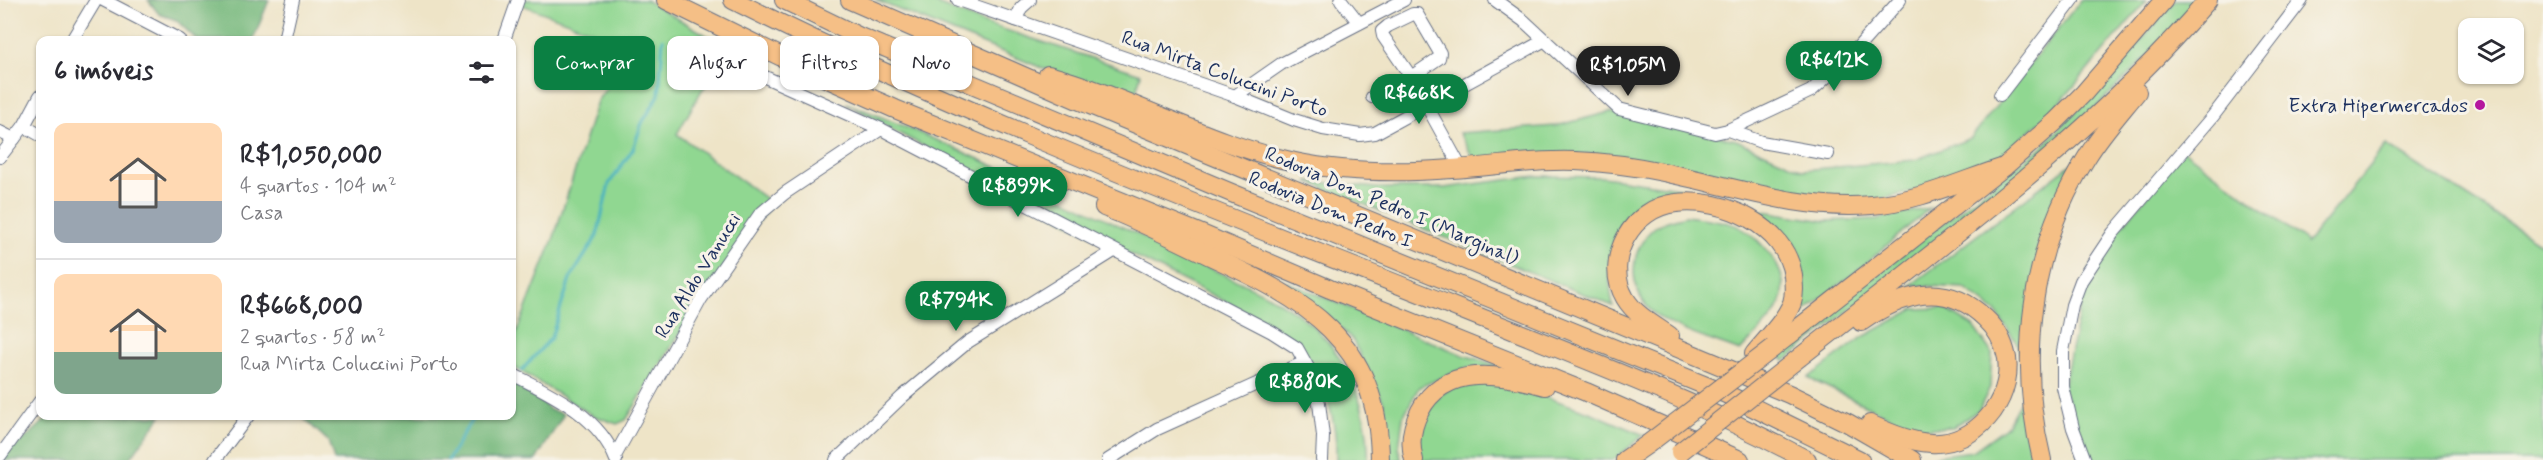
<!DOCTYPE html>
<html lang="pt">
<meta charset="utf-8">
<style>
body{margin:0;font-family:Mynerve,sans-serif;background:#f2f2f3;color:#2b2b33;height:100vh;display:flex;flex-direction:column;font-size:22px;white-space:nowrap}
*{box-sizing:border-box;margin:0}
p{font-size:20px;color:#7c7c81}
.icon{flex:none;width:33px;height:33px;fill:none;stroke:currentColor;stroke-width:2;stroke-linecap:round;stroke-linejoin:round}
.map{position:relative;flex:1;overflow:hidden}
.details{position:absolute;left:36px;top:36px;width:480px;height:384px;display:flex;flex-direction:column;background:#fff;border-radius:12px;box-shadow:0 2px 4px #0004}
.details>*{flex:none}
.hud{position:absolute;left:534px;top:36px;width:570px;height:54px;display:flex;gap:12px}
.buttons{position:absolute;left:2458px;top:18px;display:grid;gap:12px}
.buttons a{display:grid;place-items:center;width:66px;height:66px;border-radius:12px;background:#fff;box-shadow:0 2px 4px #0004;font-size:30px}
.price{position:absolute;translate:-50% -51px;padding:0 14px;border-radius:21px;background:#0b8043;color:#fff;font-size:20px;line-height:39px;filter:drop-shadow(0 2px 3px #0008)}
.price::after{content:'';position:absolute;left:50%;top:36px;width:18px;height:14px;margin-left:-9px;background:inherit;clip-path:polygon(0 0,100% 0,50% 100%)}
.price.on{background:#222;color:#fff}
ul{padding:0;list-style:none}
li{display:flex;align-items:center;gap:18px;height:150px;padding:0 18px}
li+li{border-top:2px solid #e1e1e2}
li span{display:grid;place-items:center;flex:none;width:168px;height:120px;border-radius:12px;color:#555}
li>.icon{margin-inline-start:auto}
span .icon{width:72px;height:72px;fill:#fffc;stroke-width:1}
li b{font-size:26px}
h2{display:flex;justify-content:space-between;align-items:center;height:72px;padding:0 18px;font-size:26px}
.chip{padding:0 21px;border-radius:12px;background:#fff;box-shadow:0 2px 4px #0004;font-size:21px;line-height:54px}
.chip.on{background:#0b8043;color:#fff}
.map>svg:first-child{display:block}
.green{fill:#90d791;stroke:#568378;stroke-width:1.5}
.forest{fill:#74b87b;stroke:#48746c;stroke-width:1.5}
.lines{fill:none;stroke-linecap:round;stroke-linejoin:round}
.stream{stroke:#43b0c0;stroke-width:3}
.minor-casing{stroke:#656e83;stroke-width:14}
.highway-casing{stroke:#656e83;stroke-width:20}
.minor{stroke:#fff;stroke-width:12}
.highway{stroke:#f5bf86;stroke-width:18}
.highway-bridge-casing{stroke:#656e83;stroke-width:20;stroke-linecap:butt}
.highway-bridge{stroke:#f5bf86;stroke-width:18}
.poi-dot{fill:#b5179e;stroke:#f7f3e8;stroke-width:2}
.labels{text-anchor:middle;stroke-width:6;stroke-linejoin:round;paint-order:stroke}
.street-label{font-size:20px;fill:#1b2f5e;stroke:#f7f3e8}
.poi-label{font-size:20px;fill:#1b2f5e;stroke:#f7f3e8;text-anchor:end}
</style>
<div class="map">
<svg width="2543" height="460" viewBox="0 0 2543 460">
<rect width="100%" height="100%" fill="#f7f3e8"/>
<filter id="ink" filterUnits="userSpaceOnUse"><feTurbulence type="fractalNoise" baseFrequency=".0167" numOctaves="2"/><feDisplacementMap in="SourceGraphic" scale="12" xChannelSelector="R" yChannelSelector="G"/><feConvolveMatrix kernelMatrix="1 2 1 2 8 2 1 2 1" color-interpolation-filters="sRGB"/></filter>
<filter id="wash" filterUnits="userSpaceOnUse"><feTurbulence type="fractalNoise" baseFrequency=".008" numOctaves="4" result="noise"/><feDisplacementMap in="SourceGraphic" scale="24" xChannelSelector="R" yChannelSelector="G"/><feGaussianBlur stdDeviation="1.35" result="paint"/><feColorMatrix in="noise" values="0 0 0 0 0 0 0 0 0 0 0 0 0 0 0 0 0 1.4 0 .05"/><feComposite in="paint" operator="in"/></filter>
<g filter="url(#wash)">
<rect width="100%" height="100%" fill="#eee4c7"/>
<g class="green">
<path d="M519,0H646L737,53L702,90L677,134L772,203L701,299L626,420L617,424L592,415L512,366V344L554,237L597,101L636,47L517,3Z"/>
<path d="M875,0H927L987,24L1141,74L1133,102L1032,64Z"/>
<path d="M2081,0H2147L2054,110L1992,164L1930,188L1858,204L1792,196L1664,163L1586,154L1475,161L1459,133L1556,126L1610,112L1736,140L1803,170L1915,160L1971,138Z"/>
<path d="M2176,0H2199L2177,27L2061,142L1785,361L1776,352L2043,146L2110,76Z"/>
<path d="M846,103C960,147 1071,202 1181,255C1226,277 1283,296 1319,332C1351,365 1370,414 1368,460H1336C1338,408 1316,355 1272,325L1086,232L893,130Z"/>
<path d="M2386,145L2543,245V460H2088L2063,387L2089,268L2183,150L2307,242L2306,244Z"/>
<path d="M2078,159L2021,358L2017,343L1996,312L1964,288L1911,285Z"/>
<path d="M1536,176L1603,177L1685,189C1672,195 1648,201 1638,209C1605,235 1606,268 1613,306L1307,181L1377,188H1444Z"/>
<path d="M1930,208L1856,272L1794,319L1803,276L1790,239L1757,210L1825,221L1877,219Z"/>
<path d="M1685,216C1699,218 1727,220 1739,227C1762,240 1792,273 1781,301C1773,321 1754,336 1740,351C1714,341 1683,333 1659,317C1627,296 1626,251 1655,227C1662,221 1676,219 1685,216Z"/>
<path d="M1280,279L1463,355L1501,366L1465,368L1419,387L1403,417L1399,447L1401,460H1386L1388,444L1384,403L1352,339L1312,302Z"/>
<path d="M1944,308L1973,326L1992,353L1990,387L1979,410L1953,427L1915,429L1808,378L1863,337L1914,309Z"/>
<path d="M1472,382L1520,388L1592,413L1644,435L1613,460H1420C1415,435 1425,403 1449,389C1456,386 1465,384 1472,382Z"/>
<path d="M2023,397L2038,460H1940L1935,456L1973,451L2006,427Z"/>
</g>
<g class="forest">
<path d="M148,0H269L253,40H197L176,20L159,14Z"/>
<path d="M512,381L527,388L550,410L564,414L536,460H334L328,441L301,416H512Z"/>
<path d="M50,416H161L129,460H0V456L28,436Z"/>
</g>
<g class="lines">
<g class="stream">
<path d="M521,371L551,338L570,279L597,236L609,184L633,149L642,123L659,95L663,39"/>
<path d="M448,460L474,416"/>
</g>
</g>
</g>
<g filter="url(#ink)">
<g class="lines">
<defs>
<g id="minor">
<path d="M103,0L180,40"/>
<path d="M958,0L1235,96L1294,120L1323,129L1360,135L1375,133L1545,40"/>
<path d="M1341,0L1359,23"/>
<path d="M1495,0L1524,21L1619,109L1715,133L1728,130L1811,91L1853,53L1900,0"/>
<path d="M1413,14H1417L1440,53L1439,58L1411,77L1383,36L1382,31L1388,26Z"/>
<path d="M1016,20L1021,8L1030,0"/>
<path d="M72,40L96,0"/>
<path d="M284,40L293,0"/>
<path d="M504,40L518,0"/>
<path d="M745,68L881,129L1272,332L1297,348L1311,373L1319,403L1323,436L1322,460"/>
<path d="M2000,95L2073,0"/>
<path d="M1235,96L1281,64L1404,0"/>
<path d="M1372,97L1411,77L1461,168"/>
<path d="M24,126L40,135"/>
<path d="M1728,130L1761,142L1828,154"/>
<path d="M0,132L14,139"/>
<path d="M0,157L24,126L40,96"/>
<path d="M512,374C551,394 599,415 616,460"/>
<path d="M0,456L40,401"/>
<path d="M615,456L701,299L760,214L785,193L881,129"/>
<path d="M215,460L248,416"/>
<path d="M836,460L902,397L968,342L1114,251"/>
<path d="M1108,460L1157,429L1303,363"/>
<path d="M2085,460L2073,428L2063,387V351L2072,305L2081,281L2113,233L2213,116L2302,0"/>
</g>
<g id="highway">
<path d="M666,0L810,71L895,109L1204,235L1330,289L1586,392L1740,460"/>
<path d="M733,0C965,117 1210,209 1452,306C1571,354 1693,399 1807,460"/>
<path d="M784,0L860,37L1234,194L1726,394L1860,460"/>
<path d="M850,0L1078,100L1789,394L1848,423L1912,460"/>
<path d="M1048,75C1132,98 1209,144 1295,162C1346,173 1399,173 1452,169C1493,167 1533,159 1575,161C1604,162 1634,166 1663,172C1732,186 1800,211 1871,205C1916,202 1961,181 2004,167"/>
<path d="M1104,207C1140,221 1174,239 1208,255C1306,300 1379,340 1380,460"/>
<path d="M1861,322C1902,294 1945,279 1985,318C1996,328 2004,343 2007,358C2013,401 1975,446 1931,443C1910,442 1889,433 1870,424"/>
<path d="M1670,336C1654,325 1635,315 1625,298C1602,259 1633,207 1676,203C1723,197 1786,226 1793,276C1794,285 1795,294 1792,303C1784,322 1767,338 1754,354"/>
<path d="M1773,348L2004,167L2055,122L2084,93L2164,0"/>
<path d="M1800,357C1942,245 2090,139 2208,0"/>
<path d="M1414,460C1409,443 1412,426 1420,411C1444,363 1502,374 1545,386"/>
<path d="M1625,460L1648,444"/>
<path d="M2042,460C2017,358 2030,247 2087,157C2101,134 2120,113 2137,92"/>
</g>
</defs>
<use href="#minor" class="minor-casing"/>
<use href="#highway" class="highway-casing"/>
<use href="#minor" class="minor"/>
<use href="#highway" class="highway"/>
<defs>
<g id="highway-bridge">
<path d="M1648,444L1773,348"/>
<path d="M1680,452L1800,357"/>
</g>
</defs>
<use href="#highway-bridge" class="highway-bridge-casing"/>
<use href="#highway-bridge" class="highway-bridge"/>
</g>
</g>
<circle class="poi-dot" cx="2480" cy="105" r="6"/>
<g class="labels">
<g class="street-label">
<text transform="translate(1225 73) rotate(20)" y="7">Rua Mirta Coluccini Porto</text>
<text transform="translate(1392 205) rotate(23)" y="7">Rodovia Dom Pedro I (Marginal)</text>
<text transform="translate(1331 209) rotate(22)" y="7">Rodovia Dom Pedro I</text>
<text transform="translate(697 275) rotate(-58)" y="7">Rua Aldo Vanucci</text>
</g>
<g class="poi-label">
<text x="2468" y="112">Extra Hipermercados</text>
</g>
</g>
</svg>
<div class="buttons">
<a><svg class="icon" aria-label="layers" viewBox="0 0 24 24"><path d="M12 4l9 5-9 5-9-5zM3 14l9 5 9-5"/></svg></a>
</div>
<b class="price" style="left:1834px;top:92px">R$612K</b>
<b class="price on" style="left:1628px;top:97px">R$1.05M</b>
<b class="price" style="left:1419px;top:125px">R$668K</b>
<b class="price" style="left:1018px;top:218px">R$899K</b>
<b class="price" style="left:956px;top:332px">R$794K</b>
<b class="price" style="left:1305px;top:414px">R$880K</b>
<div class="hud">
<a class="chip on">Comprar</a>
<a class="chip">Alugar</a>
<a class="chip">Filtros</a>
<a class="chip">Novo</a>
</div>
<section class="details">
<h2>6 imóveis<svg class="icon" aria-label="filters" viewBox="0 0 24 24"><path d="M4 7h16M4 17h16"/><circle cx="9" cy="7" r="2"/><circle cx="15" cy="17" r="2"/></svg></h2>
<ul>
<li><span style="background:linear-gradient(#ffd9b3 65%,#9aa5b1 0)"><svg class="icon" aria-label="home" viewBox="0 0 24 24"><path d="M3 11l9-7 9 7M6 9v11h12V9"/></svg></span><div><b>R$1,050,000</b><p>4 quartos · 104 m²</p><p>Casa</p></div></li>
<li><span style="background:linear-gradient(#ffd9b3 65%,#7fa58c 0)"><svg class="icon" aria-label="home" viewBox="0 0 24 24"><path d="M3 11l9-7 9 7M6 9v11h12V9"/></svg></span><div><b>R$668,000</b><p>2 quartos · 58 m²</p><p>Rua Mirta Coluccini Porto</p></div></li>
</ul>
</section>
</div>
